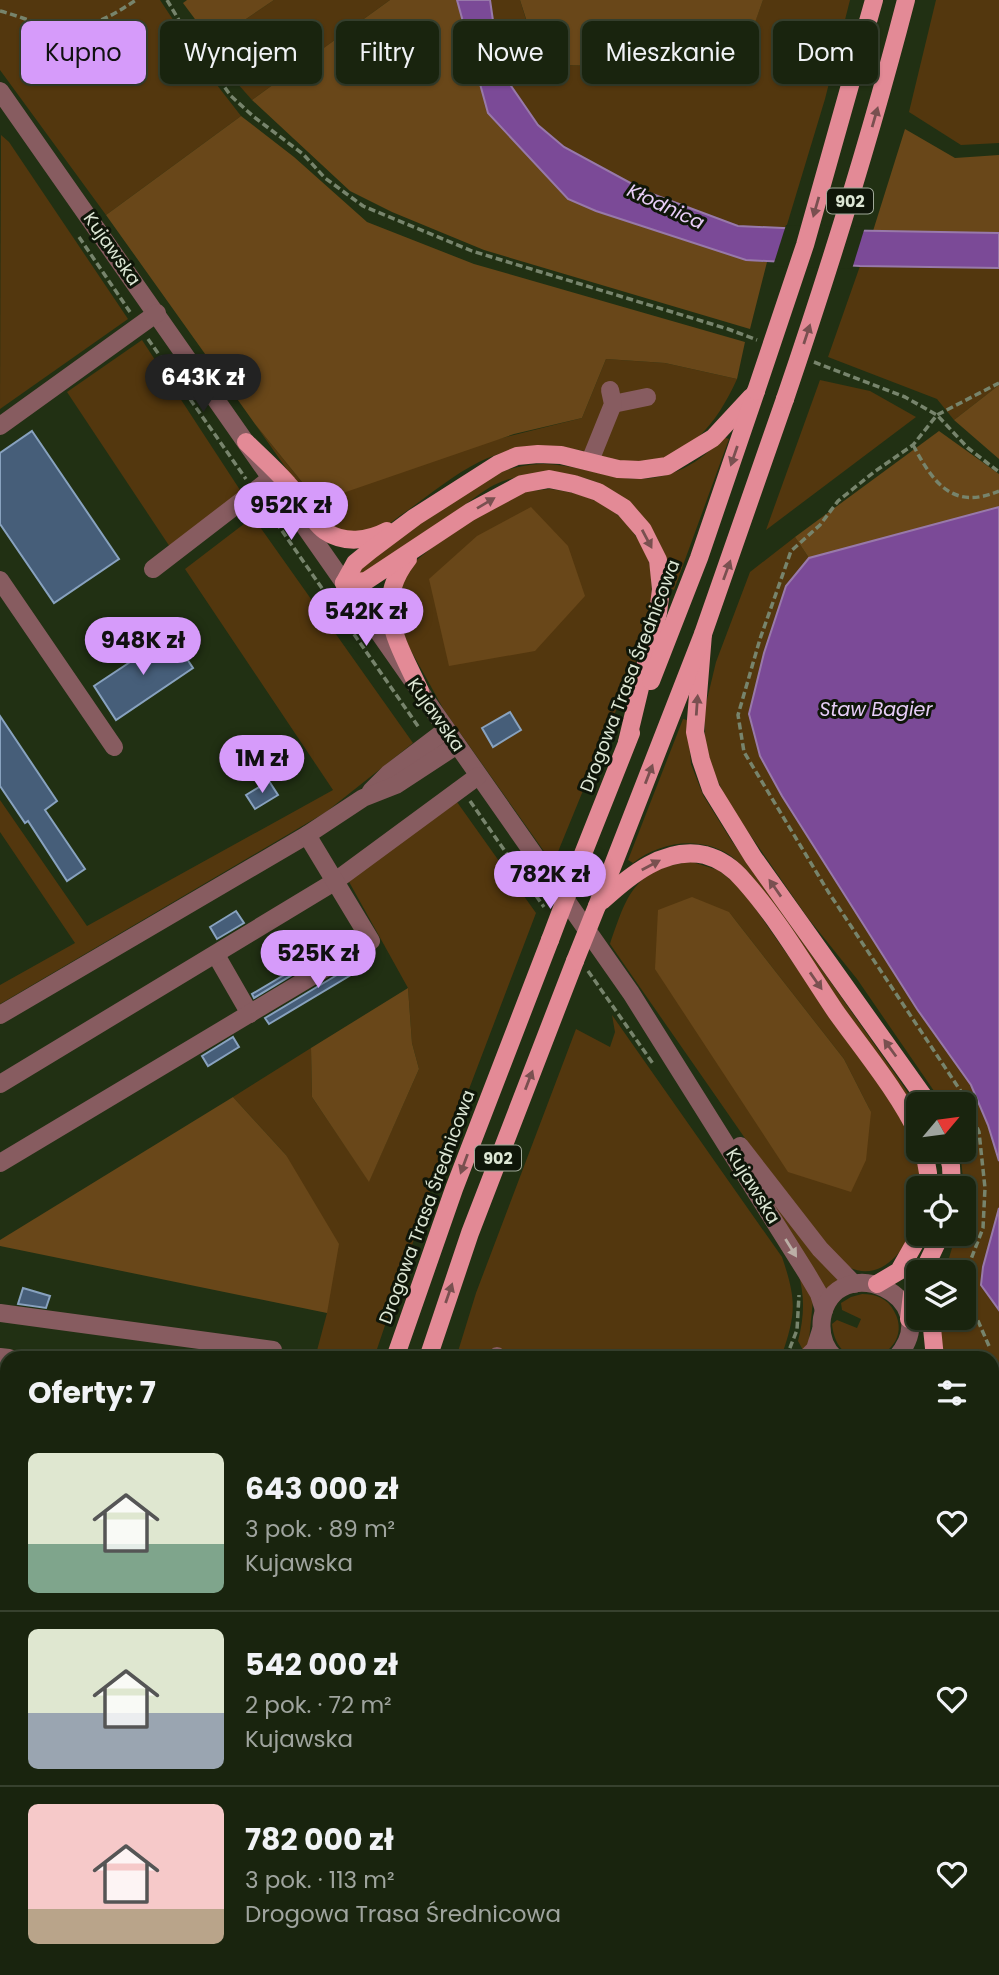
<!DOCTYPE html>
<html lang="pl">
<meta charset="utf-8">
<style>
body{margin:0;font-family:Poppins,sans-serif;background:#222c17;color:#f1f3f6;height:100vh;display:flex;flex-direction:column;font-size:26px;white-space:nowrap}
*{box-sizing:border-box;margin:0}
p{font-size:23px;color:#9fa49e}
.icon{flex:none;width:38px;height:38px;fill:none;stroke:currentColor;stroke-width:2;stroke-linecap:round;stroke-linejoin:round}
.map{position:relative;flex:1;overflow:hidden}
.panel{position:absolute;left:0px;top:1351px;width:999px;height:625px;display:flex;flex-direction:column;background:#19240e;border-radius:21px 21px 0 0;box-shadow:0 2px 5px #0004,0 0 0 2px #37412e}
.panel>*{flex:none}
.banner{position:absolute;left:21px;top:21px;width:957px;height:63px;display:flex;gap:14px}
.needle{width:46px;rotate:61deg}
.controls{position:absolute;left:906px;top:1092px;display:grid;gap:14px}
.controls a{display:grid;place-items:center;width:70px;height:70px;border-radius:10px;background:#19240e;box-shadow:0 2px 5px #0004,0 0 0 2px #37412e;font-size:35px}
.price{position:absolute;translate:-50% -60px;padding:0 16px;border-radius:24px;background:#d69bfa;color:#111;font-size:23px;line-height:46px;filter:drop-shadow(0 2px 4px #0008)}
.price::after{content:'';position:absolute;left:50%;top:42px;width:21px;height:16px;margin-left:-10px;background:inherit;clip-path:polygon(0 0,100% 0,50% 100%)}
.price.active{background:#222;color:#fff}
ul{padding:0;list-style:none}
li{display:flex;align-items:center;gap:21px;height:175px;padding:0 28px}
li+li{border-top:2px solid #37412e}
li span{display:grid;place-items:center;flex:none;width:196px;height:140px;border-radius:10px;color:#555}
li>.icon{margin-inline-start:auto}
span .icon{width:84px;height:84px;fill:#fffc;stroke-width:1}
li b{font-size:30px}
h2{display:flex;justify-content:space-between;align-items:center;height:84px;padding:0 28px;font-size:30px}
.pill{padding:0 24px;border-radius:10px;background:#19240e;box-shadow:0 2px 5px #0004,0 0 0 2px #37412e;font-size:24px;line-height:63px}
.pill.active{background:#d69bfa;color:#111}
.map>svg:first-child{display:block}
.green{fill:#53370e;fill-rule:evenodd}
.forest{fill:#694719}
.water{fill:#7b4a97;stroke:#9879aa;stroke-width:2}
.pier{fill:#213013}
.building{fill:#465e79;stroke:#88a2bf;stroke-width:2}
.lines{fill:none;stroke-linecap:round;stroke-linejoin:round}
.path{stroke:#77846c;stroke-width:3.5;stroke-dasharray:7 3.5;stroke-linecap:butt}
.minor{stroke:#875c60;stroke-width:18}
.major{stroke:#e38a96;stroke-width:18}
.major-bridge{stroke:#e38a96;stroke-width:18}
.oneway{fill:#795050}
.oneway2{fill:#bbafa6}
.labels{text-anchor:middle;stroke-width:6;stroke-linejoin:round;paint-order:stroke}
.shield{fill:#0f1609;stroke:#9fa898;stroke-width:2}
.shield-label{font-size:16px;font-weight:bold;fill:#dde7d5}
.street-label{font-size:18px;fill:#dde7d5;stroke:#0f1609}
.water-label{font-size:19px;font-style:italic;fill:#e8cef8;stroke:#0f1609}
</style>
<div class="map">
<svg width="999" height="1975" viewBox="0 0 999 1975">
<rect width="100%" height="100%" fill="#213013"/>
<g class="green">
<path d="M0,0H160L210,76L241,116L106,215L0,70Z"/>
<path d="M274,0H390L252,100L207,49L212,42Z"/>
<path d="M490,0H520L528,26L561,65L641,67L735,76L763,0H850L825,99L786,228L738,226L647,192L564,147L538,124L507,80L497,48Z"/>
<path d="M936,0H999V143L961,145L909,112Z"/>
<path d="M1,135L9,142L128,319L0,409Z"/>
<path d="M860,266L999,268V385L954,420L937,399L828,357Z"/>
<path d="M142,340L242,493L170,547L67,392Z"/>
<path d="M606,359L665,363L737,379C715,428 680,471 620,461C606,458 593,452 579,450C545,444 510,446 479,462C453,475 428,496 404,513C396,518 386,528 377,530C359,535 342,533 326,525L255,424L306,487L582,418Z"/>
<path d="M820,380L870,391L916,417L766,530Z"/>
<path d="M723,437L729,439L674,590L670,588C667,549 653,521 622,497C587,469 534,466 494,485C479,493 464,506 450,516C423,534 397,552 370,571L351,577L359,566C385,548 412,529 438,511C463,494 488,473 518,467C555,458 582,471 618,477C660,485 696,468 723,437Z"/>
<path d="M550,489C583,493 612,503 632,531C636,537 641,543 644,549C669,599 627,684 607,732C589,776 571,820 553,864L444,710L409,647L397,615L401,580L413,563L439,542L500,501L523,492Z"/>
<path d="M253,517L413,743L326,812L0,1004V985L75,943L0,832V800L87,926L333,790L185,569Z"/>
<path d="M795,537L809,558L786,586L764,653L749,714L760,756L782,796L917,1009L971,1085L988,1125L999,1161V1209L983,1267L981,1285L999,1310V1457L992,1448V1358H942L938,1318H964V1272H945L956,1234H964V1188L960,1150H964V1104H943L857,979L808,918L728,803L712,768L705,739V708L716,662L750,572Z"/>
<path d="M683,719L687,720L691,764L703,795L731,840L900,1081L919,1110V1121L905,1097L749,873C742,867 736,859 728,854C698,836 660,842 633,863L628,860Z"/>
<path d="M457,802L536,913L431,1189L374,1358H315L327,1313L286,1155L233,1097L311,1048L312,1097L369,1181L419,1069L412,1043L408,988L348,880Z"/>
<path d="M692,862L718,870L741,888C777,940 813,992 850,1044C871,1074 896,1105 911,1137C927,1173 924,1227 896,1256C883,1270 866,1276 849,1267C822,1253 777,1184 758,1157C709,1086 659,1015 610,944C627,895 634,868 692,862ZM729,912L844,1059L871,1112Z"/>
<path d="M612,1015L782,1257C797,1301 796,1314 781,1358H456L476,1293L576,1029L610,1047L615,1032Z"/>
<path d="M771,1199L838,1280L824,1292L770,1200Z"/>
<path d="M796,1266L813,1300L809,1340L804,1352L798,1341C805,1314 805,1292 796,1266Z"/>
<path d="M862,1294C876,1294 887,1298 894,1311C919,1355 838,1386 832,1324L837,1320L857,1328L861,1319L842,1310L841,1303L851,1297Z"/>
<path d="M999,1764V1975H876L874,1969H992V1767Z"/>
<path d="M367,1969H630L632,1975H367Z"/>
</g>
<g class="forest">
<path d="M187,0H274L212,42L183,3Z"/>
<path d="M390,0H457L488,113L746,260L767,262L750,329L484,250L392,212L350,191L252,100Z"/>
<path d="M520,0H763L736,76L641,67L561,65L528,25Z"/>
<path d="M241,116L294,157L367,222L474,264L745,342L737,379L665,363L606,359L582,418L514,434L340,494L306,487L255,424L106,215Z"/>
<path d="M905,129L955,158L999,155V233L873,231Z"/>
<path d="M999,385V459L954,420Z"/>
<path d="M939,431L999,474V507L809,558L795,537Z"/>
<path d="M531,507L568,546L585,596L535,651L449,666L429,579L477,536Z"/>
<path d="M692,897L729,912L844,1059L871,1112L866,1160L851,1192L788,1172L655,969L658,910Z"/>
<path d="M408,988L412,1043L419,1069L369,1182L312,1097L311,1048Z"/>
<path d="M233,1097L286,1155L339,1244L327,1313L0,1246V1240Z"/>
</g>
<g class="water">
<path d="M457,0H490L497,48L507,80L538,125L564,147L647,192L738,226L825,230L999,233V268L860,266L746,260L596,211L568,199L488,113Z"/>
<path d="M999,507V1161L988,1125L971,1085L917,1009L782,796L760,756L749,714L764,653L786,586L809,558Z"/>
<path d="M999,1208V1310L981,1285L983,1267Z"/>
</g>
<path class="pier" d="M786,225L865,227L852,269L773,266Z"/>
<g class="building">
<path d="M32,431L119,559L54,603L0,524V453Z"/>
<path d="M171,635L193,668L116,720L94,686Z"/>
<path d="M510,712L521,730L493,747L482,728Z"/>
<path d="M0,716L57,801L45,810L85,869L67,881L28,821L25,823L0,786Z"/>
<path d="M269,781L278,795L255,809L246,795Z"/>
<path d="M236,911L244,923L217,939L210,927Z"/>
<path d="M353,934L355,937L254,998L252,994Z"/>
<path d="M367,957L371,963L269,1024L265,1018Z"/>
<path d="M233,1037L239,1047L208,1066L202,1056Z"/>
<path d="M23,1288L50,1296L46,1308L18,1304Z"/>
</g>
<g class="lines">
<g class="path">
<path d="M167,0L192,42L231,96L254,117L303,154L325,178L363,206L472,251L728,329L757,340"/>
<path d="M0,11C16,15 32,22 48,26C81,34 109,18 136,0"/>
<path d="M79,237L130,312"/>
<path d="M148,339L246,479"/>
<path d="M814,362L905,397L937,415L968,448L999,472"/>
<path d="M913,445C933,482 952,511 999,491"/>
<path d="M264,505L420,729"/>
<path d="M470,801L544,907"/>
<path d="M588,971L654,1065"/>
<path d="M989,1346L965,1291V1275L983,1228L985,1188L979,1132L964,1096L829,893L744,752L738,715L760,639L791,551L820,525L838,501L874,472L913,445L937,415L999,383"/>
<path d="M786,1358L797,1330L799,1295"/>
<path d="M0,1396L7,1397"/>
<path d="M992,1501L999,1508"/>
</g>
<g class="minor">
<path d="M0,91L631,993L806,1272L819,1294L824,1310"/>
<path d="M613,404L647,397"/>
<path d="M0,426L157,313"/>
<path d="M590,461L613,404L610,390"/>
<path d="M153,569L270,479"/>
<path d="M0,580L114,747"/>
<path d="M371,791L388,774L446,730"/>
<path d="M216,955L250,1014"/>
<path d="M0,1015L307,835"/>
<path d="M0,1084L334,882L478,776"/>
<path d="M740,1146L820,1249L854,1284"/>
<path d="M0,1163L371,941L307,835L363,798L396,785L457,745"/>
<path d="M0,1313L273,1350L272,1358"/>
<path d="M497,1356L499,1358"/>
<path d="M0,1357L9,1358"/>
<path d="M806,1358L815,1349L821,1330"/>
<path d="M835,1358C824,1348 820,1333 822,1318C835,1247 950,1296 896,1358"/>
<path d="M0,1416L7,1417"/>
<path d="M992,1566L999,1572"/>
<path d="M992,1730L999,1732"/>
<path d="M992,1751L999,1748"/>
<path d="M0,1783L7,1794"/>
<path d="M125,1969L129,1975"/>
<path d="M514,1969L518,1975"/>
<path d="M581,1969L584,1975"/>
<path d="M753,1969L754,1975"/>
<path d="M808,1969L809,1975"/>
<path d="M858,1969L859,1975"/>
</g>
<g class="major">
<path d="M246,442C260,456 275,469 288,484C300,496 311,521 325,531C344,544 368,541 387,531"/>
<path d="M408,559C371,606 399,644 420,691"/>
<path d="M344,583L366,581L470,512L522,484L549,479L574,484L598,492L624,508L643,530L658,560L661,589L658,613L627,742"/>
<path d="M344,583L355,563L371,550L415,517L498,464L517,456L538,454L561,455L618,469L640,470L667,466L713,438L751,397"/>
<path d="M703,634L695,732L701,760L711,789L753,857L929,1104"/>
<path d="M651,681L699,558L756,391"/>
<path d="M575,874L631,733"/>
<path d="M602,901C629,876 665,846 705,855C720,859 734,869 744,881C778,919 807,969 836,1012C864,1051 899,1093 919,1136"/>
<path d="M597,906L703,634L785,399"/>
<path d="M924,1150L928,1173V1188"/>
<path d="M947,1150L951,1166L952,1188"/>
<path d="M923,1272L941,1234"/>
<path d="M877,1284L899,1271L920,1234"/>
<path d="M931,1318L935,1358"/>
<path d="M909,1319L912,1294L919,1279"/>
<path d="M395,1358L454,1189L550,940"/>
<path d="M428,1358L470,1233L575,961"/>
<path d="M992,1460L999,1471"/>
<path d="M351,1969V1975"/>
<path d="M297,1975V1969"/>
<path d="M328,1975V1969"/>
</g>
<g class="major-bridge">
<path d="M756,391L805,245L874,0"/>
<path d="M785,399C830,267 871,135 906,0"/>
<path d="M550,940L575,874"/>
<path d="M575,961L597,906"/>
</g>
</g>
<defs><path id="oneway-solid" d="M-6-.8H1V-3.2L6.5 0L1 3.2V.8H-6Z" transform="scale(1.75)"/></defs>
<g class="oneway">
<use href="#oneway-solid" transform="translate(875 117) rotate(-74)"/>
<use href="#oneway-solid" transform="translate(816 207) rotate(106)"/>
<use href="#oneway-solid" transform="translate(807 334) rotate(-72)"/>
<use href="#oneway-solid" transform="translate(734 456) rotate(109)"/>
<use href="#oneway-solid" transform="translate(486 503) rotate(-31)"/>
<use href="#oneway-solid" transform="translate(647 539) rotate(62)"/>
<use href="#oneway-solid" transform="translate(727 570) rotate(-70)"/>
<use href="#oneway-solid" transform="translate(697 705) rotate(-86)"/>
<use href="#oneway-solid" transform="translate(649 774) rotate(-69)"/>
<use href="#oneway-solid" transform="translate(651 865) rotate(-28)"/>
<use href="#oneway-solid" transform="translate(775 888) rotate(-125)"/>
<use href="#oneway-solid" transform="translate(816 981) rotate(55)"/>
<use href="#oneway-solid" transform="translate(890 1048) rotate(-126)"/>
<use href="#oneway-solid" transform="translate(529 1080) rotate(-69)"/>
<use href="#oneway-solid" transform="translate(464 1164) rotate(110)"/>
<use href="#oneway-solid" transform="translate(449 1293) rotate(-71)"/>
</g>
<use class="oneway2" href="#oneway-solid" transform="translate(791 1248) rotate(58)"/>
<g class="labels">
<g class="shield">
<rect x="827" y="188.5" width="46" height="25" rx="5"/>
<rect x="475" y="1145.5" width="46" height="25" rx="5"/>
</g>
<g class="shield-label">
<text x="850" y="207">902</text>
<text x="498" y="1164">902</text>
</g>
<g class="street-label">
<text transform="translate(112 249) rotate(55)" y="6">Kujawska</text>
<text transform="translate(630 676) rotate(-69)" y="6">Drogowa Trasa Średnicowa</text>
<text transform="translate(436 715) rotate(55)" y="6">Kujawska</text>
<text transform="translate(753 1186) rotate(58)" y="6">Kujawska</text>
<text transform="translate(427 1207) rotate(-70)" y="6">Drogowa Trasa Średnicowa</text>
</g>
<g class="water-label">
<text transform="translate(666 206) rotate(25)" y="7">Kłodnica</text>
<text x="876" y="716">Staw Bagier</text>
</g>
</g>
</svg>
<div class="controls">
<a><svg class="needle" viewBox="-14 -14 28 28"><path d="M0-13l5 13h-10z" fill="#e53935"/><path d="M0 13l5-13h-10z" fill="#9fa49e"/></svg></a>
<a><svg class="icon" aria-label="locate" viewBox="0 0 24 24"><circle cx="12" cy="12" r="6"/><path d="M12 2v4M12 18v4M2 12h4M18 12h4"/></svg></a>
<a><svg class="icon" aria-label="layers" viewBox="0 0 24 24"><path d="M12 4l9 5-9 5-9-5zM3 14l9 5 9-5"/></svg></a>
</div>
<b class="price active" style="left:203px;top:414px">643K zł</b>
<b class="price" style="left:291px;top:542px">952K zł</b>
<b class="price" style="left:366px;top:648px">542K zł</b>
<b class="price" style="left:143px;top:677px">948K zł</b>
<b class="price" style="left:262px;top:795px">1M zł</b>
<b class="price" style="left:550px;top:911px">782K zł</b>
<b class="price" style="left:318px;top:990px">525K zł</b>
<div class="banner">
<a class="pill active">Kupno</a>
<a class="pill">Wynajem</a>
<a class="pill">Filtry</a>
<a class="pill">Nowe</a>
<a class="pill">Mieszkanie</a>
<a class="pill">Dom</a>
</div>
<section class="panel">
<h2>Oferty: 7<svg class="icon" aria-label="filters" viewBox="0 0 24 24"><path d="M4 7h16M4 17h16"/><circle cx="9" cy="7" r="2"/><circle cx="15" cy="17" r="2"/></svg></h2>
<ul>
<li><span style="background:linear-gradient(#dfe7d0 65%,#7fa58c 0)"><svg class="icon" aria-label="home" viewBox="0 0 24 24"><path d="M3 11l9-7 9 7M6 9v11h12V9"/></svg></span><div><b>643 000 zł</b><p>3 pok. · 89 m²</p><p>Kujawska</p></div><svg class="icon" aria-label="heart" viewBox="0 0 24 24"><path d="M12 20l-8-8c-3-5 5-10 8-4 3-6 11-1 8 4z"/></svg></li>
<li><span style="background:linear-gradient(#dfe7d0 60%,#9aa5b1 0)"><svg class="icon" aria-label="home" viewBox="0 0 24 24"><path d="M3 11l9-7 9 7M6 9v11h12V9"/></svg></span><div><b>542 000 zł</b><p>2 pok. · 72 m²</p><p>Kujawska</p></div><svg class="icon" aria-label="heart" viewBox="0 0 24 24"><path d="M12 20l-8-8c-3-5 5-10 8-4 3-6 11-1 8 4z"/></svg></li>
<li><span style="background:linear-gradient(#f6c9c9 75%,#b9a48a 0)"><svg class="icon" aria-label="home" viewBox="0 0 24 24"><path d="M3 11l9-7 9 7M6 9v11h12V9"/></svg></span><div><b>782 000 zł</b><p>3 pok. · 113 m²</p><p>Drogowa Trasa Średnicowa</p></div><svg class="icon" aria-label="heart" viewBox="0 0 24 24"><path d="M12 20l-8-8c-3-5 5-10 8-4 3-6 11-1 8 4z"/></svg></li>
</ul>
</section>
</div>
